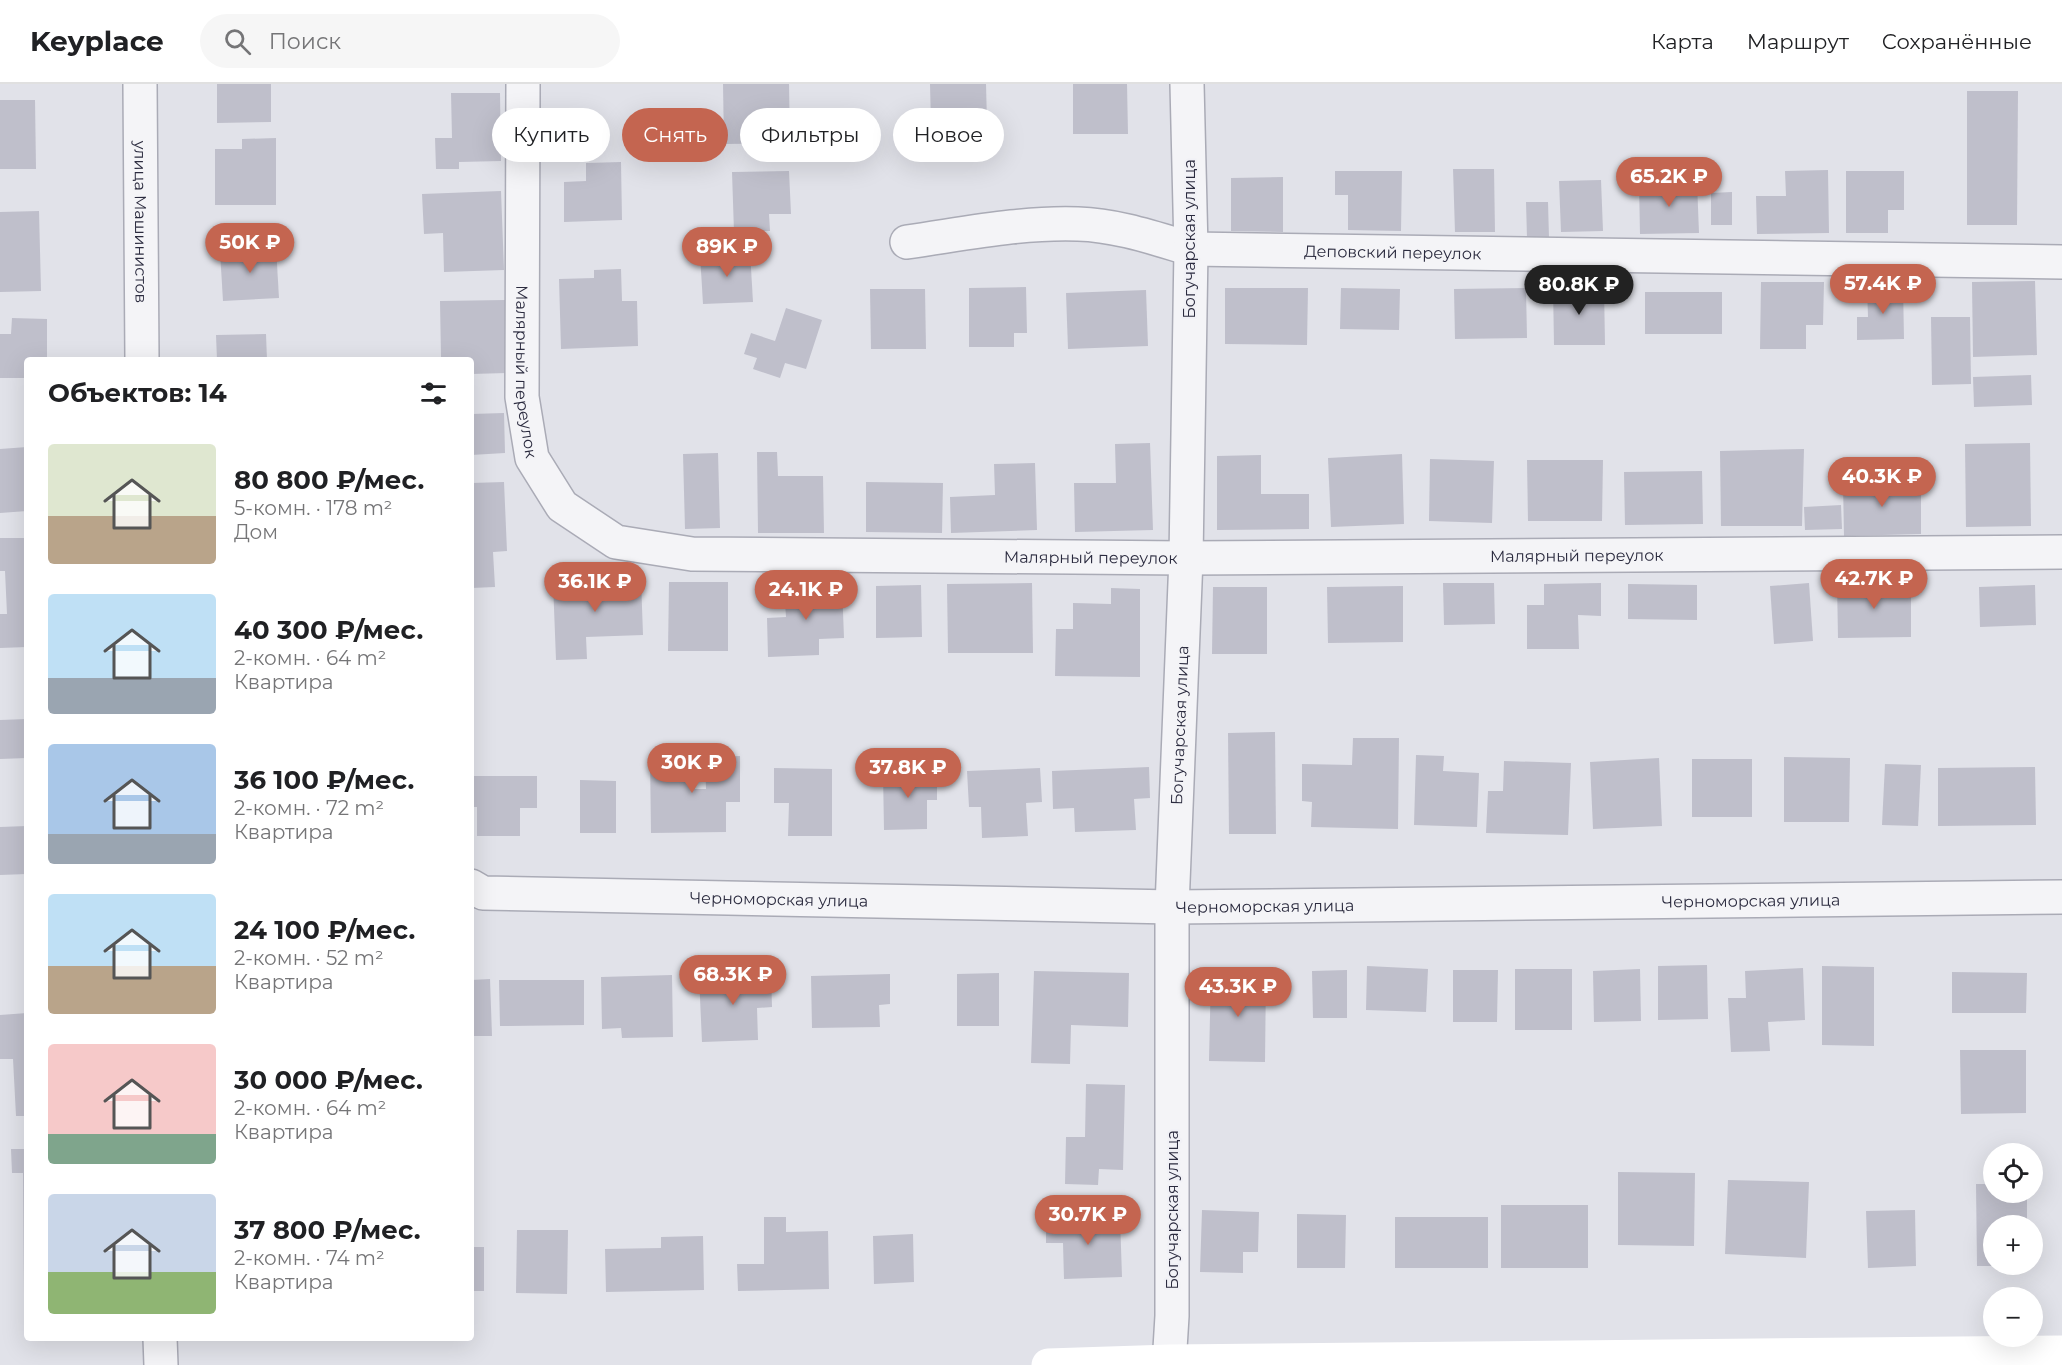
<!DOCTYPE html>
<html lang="ru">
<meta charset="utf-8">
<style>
body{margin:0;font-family:Montserrat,sans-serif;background:#f6f6f6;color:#202124;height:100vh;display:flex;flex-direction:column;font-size:22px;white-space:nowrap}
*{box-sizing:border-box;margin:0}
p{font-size:20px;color:#757577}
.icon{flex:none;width:33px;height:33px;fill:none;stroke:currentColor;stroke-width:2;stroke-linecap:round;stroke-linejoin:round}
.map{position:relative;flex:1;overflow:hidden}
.sheet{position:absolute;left:24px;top:273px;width:450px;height:984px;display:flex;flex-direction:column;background:#fff;border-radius:6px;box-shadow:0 6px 24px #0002}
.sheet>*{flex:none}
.banner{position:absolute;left:492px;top:24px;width:570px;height:54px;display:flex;gap:12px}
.buttons{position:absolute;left:1983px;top:1059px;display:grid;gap:12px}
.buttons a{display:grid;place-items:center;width:60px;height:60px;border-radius:50%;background:#fff;box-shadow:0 6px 24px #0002;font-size:30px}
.price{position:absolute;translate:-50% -51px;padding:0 14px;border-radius:21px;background:#c46550;color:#fff;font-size:20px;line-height:39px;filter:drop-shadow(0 2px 3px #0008)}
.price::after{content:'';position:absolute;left:50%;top:36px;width:18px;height:14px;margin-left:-9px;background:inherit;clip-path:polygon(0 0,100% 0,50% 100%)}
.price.current{background:#222;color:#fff}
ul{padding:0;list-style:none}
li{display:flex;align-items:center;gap:18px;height:150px;padding:0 24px}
li span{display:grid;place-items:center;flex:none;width:168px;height:120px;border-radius:6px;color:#555}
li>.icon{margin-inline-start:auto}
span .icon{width:72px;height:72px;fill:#fffc;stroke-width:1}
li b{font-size:26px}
h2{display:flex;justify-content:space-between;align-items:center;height:72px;padding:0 24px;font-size:26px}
.tag{padding:0 21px;border-radius:27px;background:#fff;box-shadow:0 6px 24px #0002;font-size:21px;line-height:54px}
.tag.current{background:#c46550;color:#fff}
header{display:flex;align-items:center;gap:36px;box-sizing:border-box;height:84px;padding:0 30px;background:#fff;border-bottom:2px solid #e0e0e0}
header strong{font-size:28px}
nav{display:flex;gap:33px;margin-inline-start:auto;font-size:21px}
.search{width:420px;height:54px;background:#f6f6f6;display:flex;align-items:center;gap:15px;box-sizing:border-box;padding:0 21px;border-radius:33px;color:#757577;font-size:22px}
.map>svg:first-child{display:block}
.building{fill:#bfbfcb}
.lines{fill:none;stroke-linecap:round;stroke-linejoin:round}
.street-casing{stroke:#aaabb6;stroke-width:36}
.street{stroke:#f4f4f7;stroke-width:33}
.secondary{stroke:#fff;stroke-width:33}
.labels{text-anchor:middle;stroke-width:4.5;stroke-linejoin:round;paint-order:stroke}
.street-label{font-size:16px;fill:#2b2b3f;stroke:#f1f1f6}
</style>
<header>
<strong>Keyplace</strong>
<div class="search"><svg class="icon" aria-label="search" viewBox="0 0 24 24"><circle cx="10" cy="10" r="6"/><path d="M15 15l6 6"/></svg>Поиск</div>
<nav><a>Карта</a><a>Маршрут</a><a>Сохранённые</a></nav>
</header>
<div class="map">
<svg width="2062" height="1281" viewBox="0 0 2062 1281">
<rect width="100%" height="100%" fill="#e1e2e9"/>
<g class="building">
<path d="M217,0H271V38L217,39Z"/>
<path d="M723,0H789L790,59L724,60Z"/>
<path d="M930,0H986L987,38L931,40Z"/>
<path d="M1073,0H1127L1128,50H1073Z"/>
<path d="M1967,7H2018L2017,141H1967Z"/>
<path d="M451,9H500L501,77L459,78V85H436L435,54H452Z"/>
<path d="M0,16H35L36,85H0Z"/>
<path d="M276,54V121H215V65H242V55Z"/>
<path d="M621,78L622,136L564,138V98L586,97V79Z"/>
<path d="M1453,85H1494L1495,148H1455Z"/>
<path d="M1828,86L1829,149L1757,150L1756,112H1786L1785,87Z"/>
<path d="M789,87L791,130H769L770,147L734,148L732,88Z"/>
<path d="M1335,87H1402L1401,147L1348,146V111H1335Z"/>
<path d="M1846,87H1904V126H1888V149H1846Z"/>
<path d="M1283,93V148L1231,147V94Z"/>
<path d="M1601,96L1603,147L1561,148L1559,97Z"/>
<path d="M1697,98L1699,149L1640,150L1639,100Z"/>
<path d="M501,107L504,186L444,188L443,149L424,150L422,110Z"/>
<path d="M1732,108V141H1711V109Z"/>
<path d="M1526,118H1548L1549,154H1527Z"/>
<path d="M39,127L41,207L0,208V128Z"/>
<path d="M276,163L279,214L223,217L220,167Z"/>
<path d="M750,167L753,218L703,220L700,170Z"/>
<path d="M621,185L622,217H637L638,262L561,265L559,195L594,194V186Z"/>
<path d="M2035,197L2037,271L1973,273L1972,198Z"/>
<path d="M1761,198H1824L1823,241H1806V265H1760Z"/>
<path d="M1604,202L1605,261H1554L1553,203Z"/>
<path d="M1867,202H1903L1904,255L1857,256V233H1868Z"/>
<path d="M1026,203L1027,249H1014V263H969V204Z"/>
<path d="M1225,204H1308L1307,261L1225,260Z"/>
<path d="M1341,204L1400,205L1399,246L1340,245Z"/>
<path d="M1526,204L1527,254L1455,255L1454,205Z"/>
<path d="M870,205H925L926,265H871Z"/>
<path d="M1146,206L1148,262L1068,265L1066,209Z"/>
<rect x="1645" y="208" width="77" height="42"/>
<path d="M505,216L507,289L471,290V276H459V273H441L440,217Z"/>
<path d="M786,224L822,236L806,285L785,279L780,294L753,285L757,274L744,270L751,249L775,257Z"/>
<path d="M1931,233H1970L1971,300L1932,301Z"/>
<path d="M12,234L47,235V276H27V294H0V250H11Z"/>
<path d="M266,250L267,276H217L216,251Z"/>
<path d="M2031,291L2032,321L1974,323L1973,293Z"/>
<path d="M504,329L505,369L471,371V330Z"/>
<path d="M1150,359L1153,446L1075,448L1074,399H1116L1115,360Z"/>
<path d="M2030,359L2031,442L1966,443L1965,360Z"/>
<path d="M27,363V427L0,429V365Z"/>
<path d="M1804,365L1802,442H1721L1720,367Z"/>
<path d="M757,368H777L778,392H823L824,449H758Z"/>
<path d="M718,369L720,444L685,445L683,370Z"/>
<path d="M1402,370L1404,440L1331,443L1328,374Z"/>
<path d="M1261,371V410H1309V445L1217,446V372Z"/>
<path d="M1430,375L1494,377L1492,439L1429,437Z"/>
<path d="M1527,376H1603L1602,437H1528Z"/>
<path d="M1035,379L1037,446L951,449L950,413L995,411L994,380Z"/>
<path d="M1702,387L1703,440L1625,441L1624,388Z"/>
<path d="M1921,397V450L1844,452L1843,399Z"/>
<path d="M504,398L507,467L493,468L495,503L471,504V399Z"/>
<path d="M866,398L943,399L942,449L866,448Z"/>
<path d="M1841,421L1842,445L1805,446L1804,423Z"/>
<path d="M0,454H27V563L0,564V530H7L5,487H0Z"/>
<path d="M641,495L643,551L586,553L587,575L556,576L553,498Z"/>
<path d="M669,498H728V567H668Z"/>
<path d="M1837,498H1911V553L1838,554Z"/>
<path d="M1032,499L1033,569H948L947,500Z"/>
<path d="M1443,499H1494L1495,540L1444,541Z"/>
<path d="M1601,499V532L1578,531L1579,565H1527V521H1544V500Z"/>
<path d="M1809,499L1813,557L1774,560L1770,502Z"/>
<path d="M1628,500L1697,501V536L1628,535Z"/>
<path d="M842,501L844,554L819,555V571L768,573L767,534L786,533L784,504Z"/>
<path d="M921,501L922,553L876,554V502Z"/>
<path d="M2035,501L2036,541L1980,543L1979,503Z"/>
<path d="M1403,502V558L1328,559L1327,503Z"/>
<path d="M1213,503H1267V570H1212Z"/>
<path d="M1111,504L1140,505V593L1055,592L1056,545H1073V519L1111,520Z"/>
<path d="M27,635V674L0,675V636Z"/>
<path d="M1275,648L1276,750H1229L1228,649Z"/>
<path d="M1353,654H1399L1398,745L1311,743L1312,718L1302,717V680L1352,681Z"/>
<path d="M1416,671L1444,672L1443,687L1479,689L1477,743L1414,741Z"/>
<path d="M650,672H695V705H706L705,673L740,672V718H726V748L651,749Z"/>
<path d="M1784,673L1850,674L1849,738H1784Z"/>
<path d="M1659,674L1662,742L1593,745L1590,678Z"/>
<rect x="1692" y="675" width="60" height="58"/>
<path d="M1504,677L1571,679L1568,751L1486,749L1488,707H1503Z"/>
<path d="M1885,680L1921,681L1918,742L1882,741Z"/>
<path d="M1149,683L1150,714L1134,715L1136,746L1075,748L1074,724L1053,725L1052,687Z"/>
<path d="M2035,683L2036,741L1938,742V684Z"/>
<path d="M774,684L832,685V752H788L789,719H774Z"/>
<path d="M1040,684L1042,718L1026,719L1028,752L982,754L981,723H969L967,687Z"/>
<path d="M937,688V716H927V745L884,746L883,689Z"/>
<path d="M471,692H537V724H520V752H477V723H471Z"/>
<path d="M580,696L616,697V749H580Z"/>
<path d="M27,742V790L0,791V743Z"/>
<path d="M1707,881L1708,935L1658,936V882Z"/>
<path d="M1367,882L1428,885L1426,928L1366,926Z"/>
<path d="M1822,882L1874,883V962L1822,961Z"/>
<path d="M1803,884L1805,936L1768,938L1770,967L1731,968L1728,914H1746L1745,887Z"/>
<rect x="1515" y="885" width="57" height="61"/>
<path d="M1640,885L1641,937L1594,938L1593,887Z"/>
<path d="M1347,886V934H1313L1312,887Z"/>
<path d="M1453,886H1498L1497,938H1453Z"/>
<path d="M1034,887L1129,889L1128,943L1071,941L1070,980L1031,979Z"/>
<path d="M1952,888L2027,889L2026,929H1952Z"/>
<path d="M771,889L772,923L757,924L758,956L702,958L699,892Z"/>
<path d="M999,889V942H957V890Z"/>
<path d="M1211,889L1266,890L1265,978L1209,977Z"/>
<path d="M890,890V920L879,921L880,943L812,944L811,892Z"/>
<path d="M672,891L673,953L622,954L621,944L602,945L601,893Z"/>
<path d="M490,895L492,952H471V896Z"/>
<path d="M499,896H584V941L500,942Z"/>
<path d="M27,929V1032H16L13,975H0V931Z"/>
<path d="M1960,966H2026V1029L1961,1030Z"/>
<path d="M1086,1000L1125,1001L1123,1086L1099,1085L1098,1101L1065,1100L1066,1053H1085Z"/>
<path d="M11,1065H27V1209H24L23,1089H12Z"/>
<path d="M1618,1088L1695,1089L1694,1162L1618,1161Z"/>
<path d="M1728,1096L1809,1098L1806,1174L1725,1170Z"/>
<path d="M1976,1100H1994V1108H2027V1142H1994V1182H1977Z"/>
<rect x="1501" y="1121" width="87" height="63"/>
<path d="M1202,1126L1259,1128L1258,1168H1243V1189L1200,1188Z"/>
<path d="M1915,1126L1916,1182L1868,1184L1866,1127Z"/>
<path d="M1297,1130L1346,1131L1345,1184H1297Z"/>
<path d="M764,1133H786V1148L828,1147L829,1205L738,1207L737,1180H764Z"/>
<path d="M1120,1133L1122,1193L1064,1195L1063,1159H1046V1135Z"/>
<rect x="1395" y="1133" width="93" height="51"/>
<path d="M517,1146H568L567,1210L516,1209Z"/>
<path d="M913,1150L914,1198L874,1200L873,1152Z"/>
<path d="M703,1152L704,1206L606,1208L605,1165L661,1164V1153Z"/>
<rect x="471" y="1163" width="13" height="44"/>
</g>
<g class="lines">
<defs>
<g id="street">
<path id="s1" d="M140,0L142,276"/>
<path id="s2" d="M523,0L522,313L532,374L562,422L616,458L692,470L1186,474L2062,468"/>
<path id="s3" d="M907,158C964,150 1021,138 1078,140C1116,141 1154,154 1191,165L2062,178"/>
<path id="s4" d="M471,802L483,809L1172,823L2062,813"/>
<path d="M160,1254L161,1281"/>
<path id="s5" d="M1169,1281L1172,1232V823L1186,474L1191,165L1187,0"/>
</g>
</defs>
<use href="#street" class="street-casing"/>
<use href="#street" class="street"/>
<path class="secondary" d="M1048,1281L1170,1277L2062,1268"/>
</g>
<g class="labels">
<g class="street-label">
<text dy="6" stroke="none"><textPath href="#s1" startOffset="138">улица Машинистов</textPath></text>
<text transform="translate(1189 155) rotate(-90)" y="6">Богучарская улица</text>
<text dy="6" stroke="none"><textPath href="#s3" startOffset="490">Деповский переулок</textPath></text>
<text dy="6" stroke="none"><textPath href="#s2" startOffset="288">Малярный переулок</textPath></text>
<text dy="6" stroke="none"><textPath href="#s2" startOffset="1458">Малярный переулок</textPath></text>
<text dy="6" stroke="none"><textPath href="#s2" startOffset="972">Малярный переулок</textPath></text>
<text dy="6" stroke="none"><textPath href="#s5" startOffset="640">Богучарская улица</textPath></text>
<text dy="6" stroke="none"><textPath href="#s4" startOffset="310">Черноморская улица</textPath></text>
<text dy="6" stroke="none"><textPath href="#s4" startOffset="1282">Черноморская улица</textPath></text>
<text dy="6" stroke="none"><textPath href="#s4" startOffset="796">Черноморская улица</textPath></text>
<text transform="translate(1172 1126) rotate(-90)" y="6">Богучарская улица</text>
</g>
</g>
</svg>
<div class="buttons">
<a><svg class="icon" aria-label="locate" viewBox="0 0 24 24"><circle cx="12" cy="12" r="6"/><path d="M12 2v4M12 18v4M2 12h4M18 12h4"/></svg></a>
<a>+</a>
<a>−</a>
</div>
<b class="price" style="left:1669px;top:124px">65.2K ₽</b>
<b class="price" style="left:250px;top:190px">50K ₽</b>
<b class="price" style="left:727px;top:194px">89K ₽</b>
<b class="price" style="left:1883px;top:231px">57.4K ₽</b>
<b class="price current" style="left:1579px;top:232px">80.8K ₽</b>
<b class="price" style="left:1882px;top:424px">40.3K ₽</b>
<b class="price" style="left:1874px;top:526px">42.7K ₽</b>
<b class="price" style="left:595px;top:529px">36.1K ₽</b>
<b class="price" style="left:806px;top:537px">24.1K ₽</b>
<b class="price" style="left:692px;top:710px">30K ₽</b>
<b class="price" style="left:908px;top:715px">37.8K ₽</b>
<b class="price" style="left:733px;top:922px">68.3K ₽</b>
<b class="price" style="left:1238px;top:934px">43.3K ₽</b>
<b class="price" style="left:1088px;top:1162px">30.7K ₽</b>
<div class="banner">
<a class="tag">Купить</a>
<a class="tag current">Снять</a>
<a class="tag">Фильтры</a>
<a class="tag">Новое</a>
</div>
<section class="sheet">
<h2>Объектов: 14<svg class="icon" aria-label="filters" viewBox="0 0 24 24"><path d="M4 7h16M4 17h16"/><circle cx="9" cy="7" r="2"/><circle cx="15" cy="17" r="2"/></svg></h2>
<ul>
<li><span style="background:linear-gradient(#dfe7d0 60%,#b9a48a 0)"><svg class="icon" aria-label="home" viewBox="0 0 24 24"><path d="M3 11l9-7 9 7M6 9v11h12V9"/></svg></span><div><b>80 800 ₽/мес.</b><p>5-комн. · 178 m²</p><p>Дом</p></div></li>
<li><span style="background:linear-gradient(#bfe0f5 70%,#9aa5b1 0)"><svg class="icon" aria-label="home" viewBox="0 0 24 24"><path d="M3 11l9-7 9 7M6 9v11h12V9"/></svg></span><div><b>40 300 ₽/мес.</b><p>2-комн. · 64 m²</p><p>Квартира</p></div></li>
<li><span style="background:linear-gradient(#a9c7e8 75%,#9aa5b1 0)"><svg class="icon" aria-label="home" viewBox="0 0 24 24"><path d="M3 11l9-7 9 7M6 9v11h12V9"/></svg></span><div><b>36 100 ₽/мес.</b><p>2-комн. · 72 m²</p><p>Квартира</p></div></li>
<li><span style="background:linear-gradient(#bfe0f5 60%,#b9a48a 0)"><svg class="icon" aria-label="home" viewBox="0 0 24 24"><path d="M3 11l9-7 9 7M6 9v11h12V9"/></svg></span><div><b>24 100 ₽/мес.</b><p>2-комн. · 52 m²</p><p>Квартира</p></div></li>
<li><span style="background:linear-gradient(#f6c9c9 75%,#7fa58c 0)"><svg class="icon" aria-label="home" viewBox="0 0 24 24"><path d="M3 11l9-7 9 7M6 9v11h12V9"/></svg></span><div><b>30 000 ₽/мес.</b><p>2-комн. · 64 m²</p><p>Квартира</p></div></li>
<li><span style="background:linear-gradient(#c9d6e8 65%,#8fb573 0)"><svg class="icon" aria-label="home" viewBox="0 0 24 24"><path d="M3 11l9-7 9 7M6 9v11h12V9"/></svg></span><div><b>37 800 ₽/мес.</b><p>2-комн. · 74 m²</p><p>Квартира</p></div></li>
</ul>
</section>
</div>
